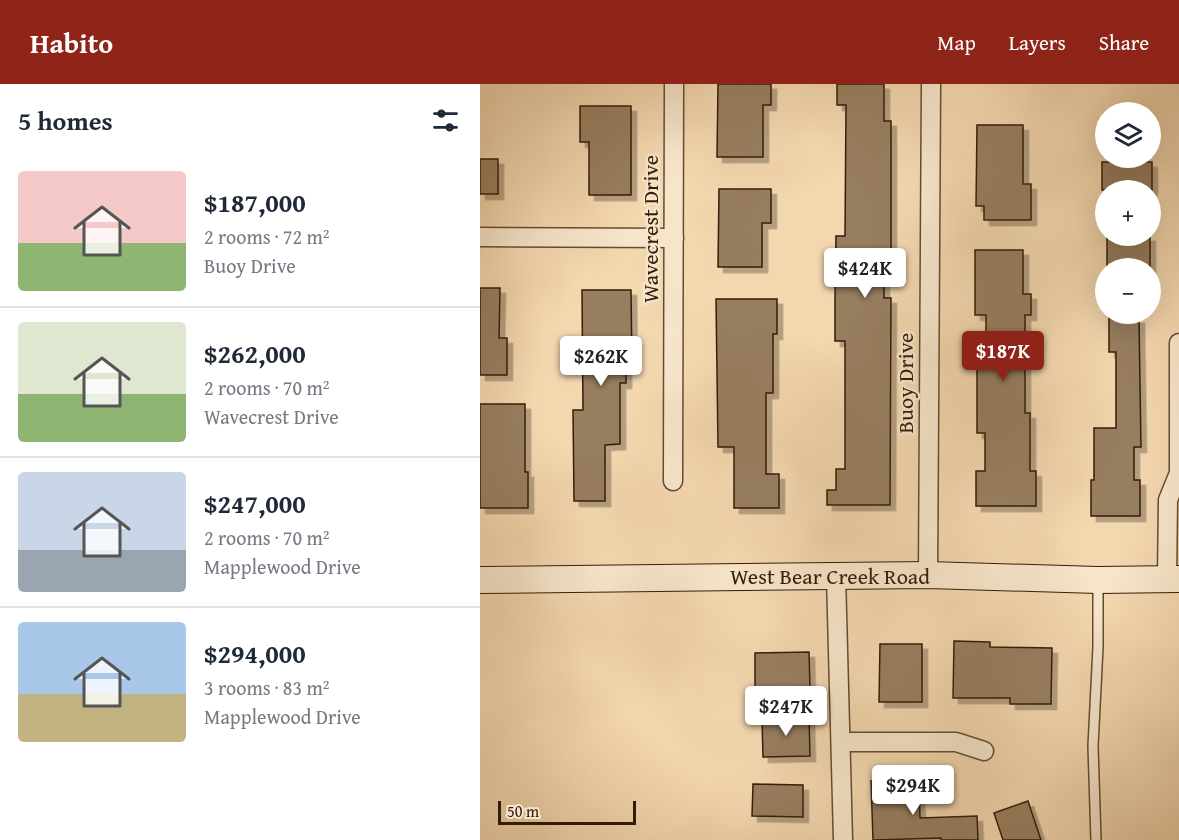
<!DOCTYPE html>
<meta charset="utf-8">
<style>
body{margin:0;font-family:"Gentium Book Plus",serif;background:#f6f6f7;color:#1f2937;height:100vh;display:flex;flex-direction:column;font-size:22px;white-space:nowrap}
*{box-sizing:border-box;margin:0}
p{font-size:20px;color:#747a83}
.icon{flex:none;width:33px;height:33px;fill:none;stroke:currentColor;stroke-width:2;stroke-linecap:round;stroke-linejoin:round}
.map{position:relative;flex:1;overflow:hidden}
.side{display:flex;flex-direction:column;background:#fff;width:480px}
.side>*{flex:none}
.controls{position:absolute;left:615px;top:18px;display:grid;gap:12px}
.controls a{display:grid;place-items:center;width:66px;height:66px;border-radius:50%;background:#fff;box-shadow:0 6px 24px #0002;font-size:30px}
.scale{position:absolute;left:18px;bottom:15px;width:138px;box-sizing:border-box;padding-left:6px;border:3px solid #341d08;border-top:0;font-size:16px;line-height:21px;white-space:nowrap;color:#341d08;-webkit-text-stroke:4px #f7e5cb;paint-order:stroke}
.price{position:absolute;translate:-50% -51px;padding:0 14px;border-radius:6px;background:#fff;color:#222;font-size:20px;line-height:39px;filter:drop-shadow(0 2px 3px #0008)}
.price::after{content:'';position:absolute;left:50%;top:36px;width:18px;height:14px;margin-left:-9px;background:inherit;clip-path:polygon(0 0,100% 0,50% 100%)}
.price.current{background:#8f2418;color:#fff}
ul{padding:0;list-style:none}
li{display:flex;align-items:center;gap:18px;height:150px;padding:0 18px}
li+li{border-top:2px solid #e0e1e3}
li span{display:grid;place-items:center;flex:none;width:168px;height:120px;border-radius:6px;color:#555}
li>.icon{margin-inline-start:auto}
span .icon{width:72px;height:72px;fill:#fffc;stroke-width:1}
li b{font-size:26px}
h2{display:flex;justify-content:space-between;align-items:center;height:72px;padding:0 18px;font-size:26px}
header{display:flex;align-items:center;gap:36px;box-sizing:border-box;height:84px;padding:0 30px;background:#8f2418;color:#fff}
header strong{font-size:28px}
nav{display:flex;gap:33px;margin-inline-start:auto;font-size:21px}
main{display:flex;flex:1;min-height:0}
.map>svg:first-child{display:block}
.building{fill:#977e5f;stroke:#341d08;stroke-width:1.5;filter:url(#shadow)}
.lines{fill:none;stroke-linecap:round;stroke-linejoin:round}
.lane-casing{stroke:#644c32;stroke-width:12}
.street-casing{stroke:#644c32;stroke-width:21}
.secondary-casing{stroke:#341d08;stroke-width:28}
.lane{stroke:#f7e5cb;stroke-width:9}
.street{stroke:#f7e5cb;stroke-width:18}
.secondary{stroke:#f7e5cb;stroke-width:26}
.labels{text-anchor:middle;stroke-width:5;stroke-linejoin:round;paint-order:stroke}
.street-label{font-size:22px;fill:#341d08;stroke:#f7e5cb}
</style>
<header>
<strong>Habito</strong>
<nav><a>Map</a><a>Layers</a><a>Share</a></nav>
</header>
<main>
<section class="side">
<h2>5 homes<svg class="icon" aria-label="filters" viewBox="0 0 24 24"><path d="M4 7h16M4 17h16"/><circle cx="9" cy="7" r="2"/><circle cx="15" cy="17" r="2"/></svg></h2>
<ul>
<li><span style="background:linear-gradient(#f6c9c9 60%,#8fb573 0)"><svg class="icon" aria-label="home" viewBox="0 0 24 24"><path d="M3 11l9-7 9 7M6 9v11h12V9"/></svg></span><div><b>$187,000</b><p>2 rooms · 72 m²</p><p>Buoy Drive</p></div></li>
<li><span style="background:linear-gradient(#dfe7d0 60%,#8fb573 0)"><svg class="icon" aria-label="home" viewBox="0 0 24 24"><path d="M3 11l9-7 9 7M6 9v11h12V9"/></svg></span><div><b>$262,000</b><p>2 rooms · 70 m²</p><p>Wavecrest Drive</p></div></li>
<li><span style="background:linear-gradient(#c9d6e8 65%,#9aa5b1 0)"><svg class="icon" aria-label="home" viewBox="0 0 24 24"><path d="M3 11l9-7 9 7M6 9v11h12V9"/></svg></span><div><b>$247,000</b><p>2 rooms · 70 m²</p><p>Mapplewood Drive</p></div></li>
<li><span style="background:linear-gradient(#a9c7e8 60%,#c2b280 0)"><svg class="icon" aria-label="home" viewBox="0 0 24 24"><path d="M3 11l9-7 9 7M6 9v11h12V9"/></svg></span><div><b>$294,000</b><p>3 rooms · 83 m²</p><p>Mapplewood Drive</p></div></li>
</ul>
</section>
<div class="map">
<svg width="699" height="756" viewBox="0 0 699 756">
<defs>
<filter id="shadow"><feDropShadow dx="5.5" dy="5.5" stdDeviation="0" flood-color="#0004"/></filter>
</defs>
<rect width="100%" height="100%" fill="#f3d7af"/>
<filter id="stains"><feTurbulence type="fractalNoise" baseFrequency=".00333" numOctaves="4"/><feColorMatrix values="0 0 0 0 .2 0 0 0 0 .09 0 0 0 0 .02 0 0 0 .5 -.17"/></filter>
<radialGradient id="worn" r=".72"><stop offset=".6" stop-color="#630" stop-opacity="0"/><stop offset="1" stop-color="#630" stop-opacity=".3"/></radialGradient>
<g class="building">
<path d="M238,0H291V21H283V73H237Z"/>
<path d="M357,0H404V37H411V177H404V214H411L410,421H347V406H356V385H365V257H355V214L356,152H365L366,21H357Z"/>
<path d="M100,22H151V111H109V58H100Z"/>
<path d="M497,41H543V100H551V136H504V122H496Z"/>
<rect x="0" y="75" width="18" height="35"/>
<rect x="622" y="78" width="50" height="28"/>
<path d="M239,105H291V139H282V183H238Z"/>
<rect x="627" y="152" width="43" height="32"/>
<path d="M495,166H543V210H551V231H545V329H550V387H556V422H496V387H505V349H497V268H506V231H495Z"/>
<path d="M0,204H20L19,254H27V291H0Z"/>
<path d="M102,206H151L152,282H146V299H140V360L125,361V417H94L93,326H103Z"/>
<path d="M236,215H297V250H293V309H286V390H299V424H254V363H238Z"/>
<path d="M629,234H659L661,363H654V396H660V432H611V396H614V344H636V268H629Z"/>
<path d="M0,320H45V388H48V424H0Z"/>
<path d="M474,557L510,558V563L572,564L571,620H530V614H473Z"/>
<path d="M400,560H442V618H399Z"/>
<path d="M329,568L330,604L275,605V569Z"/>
<path d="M329,633L330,672L283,673L282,634Z"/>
<path d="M439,696L440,734L497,732L498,756H461V754L393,756L391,697Z"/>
<path d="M273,700L323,701V733L272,732Z"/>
<path d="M548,717L561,756H523L514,729Z"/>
</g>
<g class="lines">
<defs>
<path id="lane" d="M616,756L613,662L618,563V498"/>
<g id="street">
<path d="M0,153L194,154"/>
<path d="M193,397L194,0"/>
<path d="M356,491L363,756"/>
<path d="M448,491L451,0"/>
<path d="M687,496L688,416L699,389V259"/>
<path d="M361,658H476L504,667"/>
</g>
<path id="secondary" d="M0,496L448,491L618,496L699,495"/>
</defs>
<use href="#lane" class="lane-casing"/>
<use href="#street" class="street-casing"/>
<use href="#secondary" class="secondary-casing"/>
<use href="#lane" class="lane"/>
<use href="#street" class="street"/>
<use href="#secondary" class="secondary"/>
</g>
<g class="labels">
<g class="street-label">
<text transform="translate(170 145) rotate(-90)" y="8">Wavecrest Drive</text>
<text transform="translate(425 299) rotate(-90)" y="8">Buoy Drive</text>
<text x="350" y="500">West Bear Creek Road</text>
</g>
</g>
<rect width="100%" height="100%" filter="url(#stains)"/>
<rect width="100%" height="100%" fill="url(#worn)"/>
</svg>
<div class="controls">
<a><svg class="icon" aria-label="layers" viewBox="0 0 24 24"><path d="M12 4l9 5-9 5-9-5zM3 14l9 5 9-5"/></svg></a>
<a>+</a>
<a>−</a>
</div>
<div class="scale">50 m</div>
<b class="price" style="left:385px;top:215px">$424K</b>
<b class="price current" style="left:523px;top:298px">$187K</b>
<b class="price" style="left:121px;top:303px">$262K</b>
<b class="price" style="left:306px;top:653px">$247K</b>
<b class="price" style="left:433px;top:732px">$294K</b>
</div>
</main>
